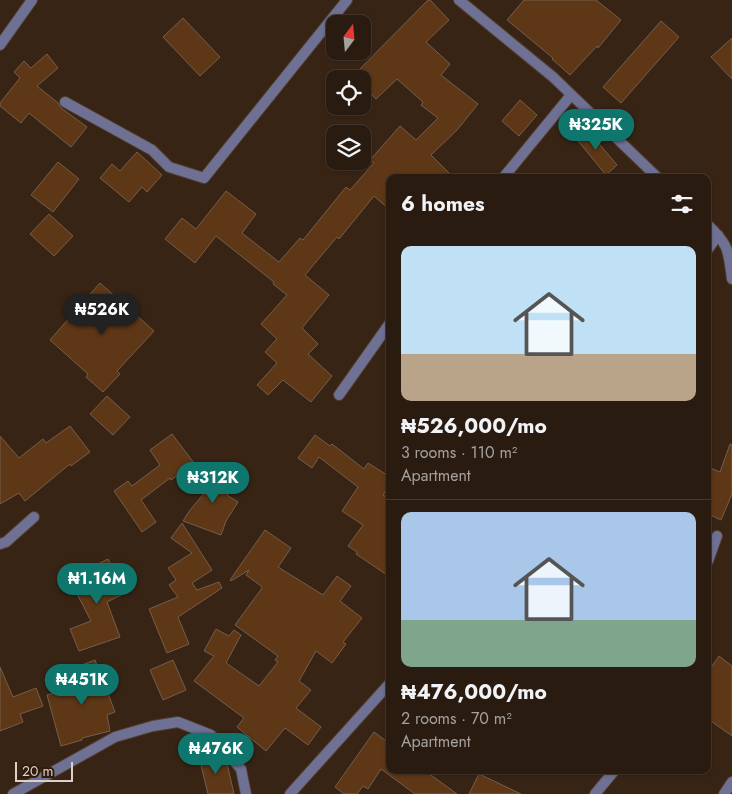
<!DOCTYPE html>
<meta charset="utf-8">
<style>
body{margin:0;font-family:Jost,sans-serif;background:#322419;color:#f1f3f6;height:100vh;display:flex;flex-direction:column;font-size:19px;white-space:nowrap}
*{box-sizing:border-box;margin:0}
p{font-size:16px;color:#a5a19f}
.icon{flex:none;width:28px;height:28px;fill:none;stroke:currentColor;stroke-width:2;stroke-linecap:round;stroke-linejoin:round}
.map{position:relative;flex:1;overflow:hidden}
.sheet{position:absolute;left:386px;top:174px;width:325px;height:600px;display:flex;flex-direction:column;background:#2a1b10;border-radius:10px;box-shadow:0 1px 4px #0004,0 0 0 1px #463930}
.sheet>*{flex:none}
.needle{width:32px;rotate:16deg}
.buttons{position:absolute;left:326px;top:15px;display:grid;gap:10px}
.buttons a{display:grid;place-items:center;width:45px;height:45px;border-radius:10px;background:#2a1b10;box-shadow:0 1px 4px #0004,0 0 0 1px #463930;font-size:25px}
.scale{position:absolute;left:15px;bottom:12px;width:58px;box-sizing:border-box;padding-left:5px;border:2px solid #ded0c7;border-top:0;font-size:14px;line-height:18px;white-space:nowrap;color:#ded0c7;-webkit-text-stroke:4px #2e1b0c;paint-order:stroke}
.price{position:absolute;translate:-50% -42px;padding:0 11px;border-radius:18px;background:#0f766e;color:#fff;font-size:16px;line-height:32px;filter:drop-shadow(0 1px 2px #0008)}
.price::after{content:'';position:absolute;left:50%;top:30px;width:15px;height:11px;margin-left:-8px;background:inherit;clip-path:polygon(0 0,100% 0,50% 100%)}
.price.current{background:#222;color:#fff}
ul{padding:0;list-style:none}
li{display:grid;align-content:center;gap:10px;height:265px;padding:0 15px}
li+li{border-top:1px solid #463930}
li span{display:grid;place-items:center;height:155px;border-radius:10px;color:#555}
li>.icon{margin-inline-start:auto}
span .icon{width:90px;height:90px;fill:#fffc;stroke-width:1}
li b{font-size:21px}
h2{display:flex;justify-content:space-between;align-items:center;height:60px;padding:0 15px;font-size:21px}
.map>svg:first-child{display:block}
.building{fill:#5e3716;stroke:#755e4d}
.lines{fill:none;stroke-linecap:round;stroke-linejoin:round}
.minor-casing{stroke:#534031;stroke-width:12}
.minor{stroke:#6f7194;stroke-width:10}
</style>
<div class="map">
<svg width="732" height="794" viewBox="0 0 732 794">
<rect width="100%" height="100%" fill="#382415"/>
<g class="building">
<path d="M428,0H430L449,20L426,42L450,64L441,75L478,104L457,130L431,155L454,178H390V210L374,196L339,239L337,237L305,275L329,295L302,328L318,344L308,354L332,376L311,402L283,380L268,395L257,385L277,363L265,352L277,339L261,324L287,295L273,284L274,282L216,236L195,263L165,239L182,218L196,229L226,191L256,214L242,233L279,262L300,238L303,240L346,187L350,190L374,163L370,160L400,126L416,140L438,118L421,105L423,102L397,79L376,99L362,84V79H357L354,75Z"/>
<path d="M524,0H596L621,20L598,48L597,46L570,75L552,59L553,58L507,20Z"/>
<path d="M183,18L220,57L200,76L163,37Z"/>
<path d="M661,21L679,37L621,103L603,87Z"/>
<path d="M732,38V79L711,57Z"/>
<path d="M47,54L58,68L37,86L58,103L61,108L87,127L71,147L29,113L21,123L0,106V103L20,78L14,72L24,61L31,68Z"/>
<path d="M520,100L537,115L519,136L502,121Z"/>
<path d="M585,127L617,165L606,175L574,136Z"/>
<path d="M137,152L162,175L147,192L142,187L129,202L100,178L112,164L120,171Z"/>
<path d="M58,162L79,179L53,212L31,195Z"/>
<path d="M49,214L73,236L54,256L30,234Z"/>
<path d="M100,283L154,331L117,371L120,374L103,392L86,377L88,374L50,340Z"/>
<path d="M107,396L130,417L113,435L90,414Z"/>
<path d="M70,426L90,452L71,466L70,464L25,501L19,493L0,504V436L19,458L43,439L46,443Z"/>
<path d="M172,434L194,463L171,480L170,478L141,500L156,522L142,532L114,491L128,481L132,486L160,465L150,450Z"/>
<path d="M315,435L330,446L332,444L364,469L368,463L390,477V484L383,495L390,500V577L356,554L357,552L348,546L363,525L342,511L358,487L319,457L312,468L298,458Z"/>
<path d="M730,444L732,445V494L721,520L708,514V467L720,472Z"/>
<path d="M216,467L236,484L227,495L238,502L226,521L221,535L183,521L190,510L207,490L201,485Z"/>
<path d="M182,523L212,570L192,583L197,590L219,582L222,588L178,617L189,644L167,653L149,609L178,597L169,585L176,580L168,568L192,553L171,538Z"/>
<path d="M265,530L291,548L278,567L323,595L337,576L351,586L340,601L362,618L343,642L346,644L332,663L316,651L299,681L311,690L296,708L321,727L308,745L285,728L266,751L237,727L244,718L194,681L214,656L204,651L216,629L229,636L234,630L241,635L226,663L259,686L278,662L275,660L278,656L235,625L262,588L261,586L246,575L249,570L231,581L230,580Z"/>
<path d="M108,559L125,593L107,602L120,637L79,651L70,629L91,621L69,578Z"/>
<path d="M719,656L732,666V736L708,719V672Z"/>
<path d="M95,660L115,712L107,715L110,731L82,738V740L61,746L47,695L78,687L71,669Z"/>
<path d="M173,660L186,690L163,700L150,670Z"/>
<path d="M0,667L13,697L36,688L43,706L20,714L23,722L0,731Z"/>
<path d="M374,732L390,744V770H424L457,794H415L381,769L368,789L363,786L357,794H344L335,787Z"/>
<path d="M218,753L227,763L234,794H208L199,757Z"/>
<path d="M479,774L521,794H469Z"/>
</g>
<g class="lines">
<defs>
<g id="minor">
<path d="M459,0L553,77L658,178"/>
<path d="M0,45L32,0"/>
<path d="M65,102L152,150L169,167L204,178L347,0"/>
<path d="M503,178L571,95"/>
<path d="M708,225C730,246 728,251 732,279"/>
<path d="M708,249L718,235"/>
<path d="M339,395L390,323"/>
<path d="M0,544L6,542L34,517"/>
<path d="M708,561L717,536"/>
<path d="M13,794L115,737L153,726L178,722L211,735L241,769L246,794"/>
<path d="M290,794L390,683"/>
<path d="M595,794L615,770"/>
<path d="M724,794L732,782"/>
</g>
</defs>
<use href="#minor" class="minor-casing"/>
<use href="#minor" class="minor"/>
</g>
</svg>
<div class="buttons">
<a><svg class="needle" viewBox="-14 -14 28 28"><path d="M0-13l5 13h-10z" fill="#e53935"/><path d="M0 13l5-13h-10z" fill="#a5a19f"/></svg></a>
<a><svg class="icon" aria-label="locate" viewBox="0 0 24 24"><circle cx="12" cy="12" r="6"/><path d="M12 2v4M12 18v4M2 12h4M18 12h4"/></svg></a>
<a><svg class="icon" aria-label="layers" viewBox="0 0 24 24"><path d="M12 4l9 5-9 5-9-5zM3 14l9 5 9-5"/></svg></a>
</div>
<div class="scale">20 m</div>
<b class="price" style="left:596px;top:151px">₦325K</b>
<b class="price current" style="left:102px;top:336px">₦526K</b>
<b class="price" style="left:213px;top:504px">₦312K</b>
<b class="price" style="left:97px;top:605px">₦1.16M</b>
<b class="price" style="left:82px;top:706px">₦451K</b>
<b class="price" style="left:216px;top:775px">₦476K</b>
<section class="sheet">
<h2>6 homes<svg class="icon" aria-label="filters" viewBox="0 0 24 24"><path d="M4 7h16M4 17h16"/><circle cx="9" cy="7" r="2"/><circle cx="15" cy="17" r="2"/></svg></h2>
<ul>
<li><span style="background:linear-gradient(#bfe0f5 70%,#b9a48a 0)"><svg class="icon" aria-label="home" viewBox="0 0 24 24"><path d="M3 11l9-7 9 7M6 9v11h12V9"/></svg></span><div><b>₦526,000/mo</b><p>3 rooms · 110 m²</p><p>Apartment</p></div></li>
<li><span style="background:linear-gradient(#a9c7e8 70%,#7fa58c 0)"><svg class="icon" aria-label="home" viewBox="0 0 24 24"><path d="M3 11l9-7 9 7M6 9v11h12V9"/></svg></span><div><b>₦476,000/mo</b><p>2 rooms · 70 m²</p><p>Apartment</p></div></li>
</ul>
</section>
</div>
